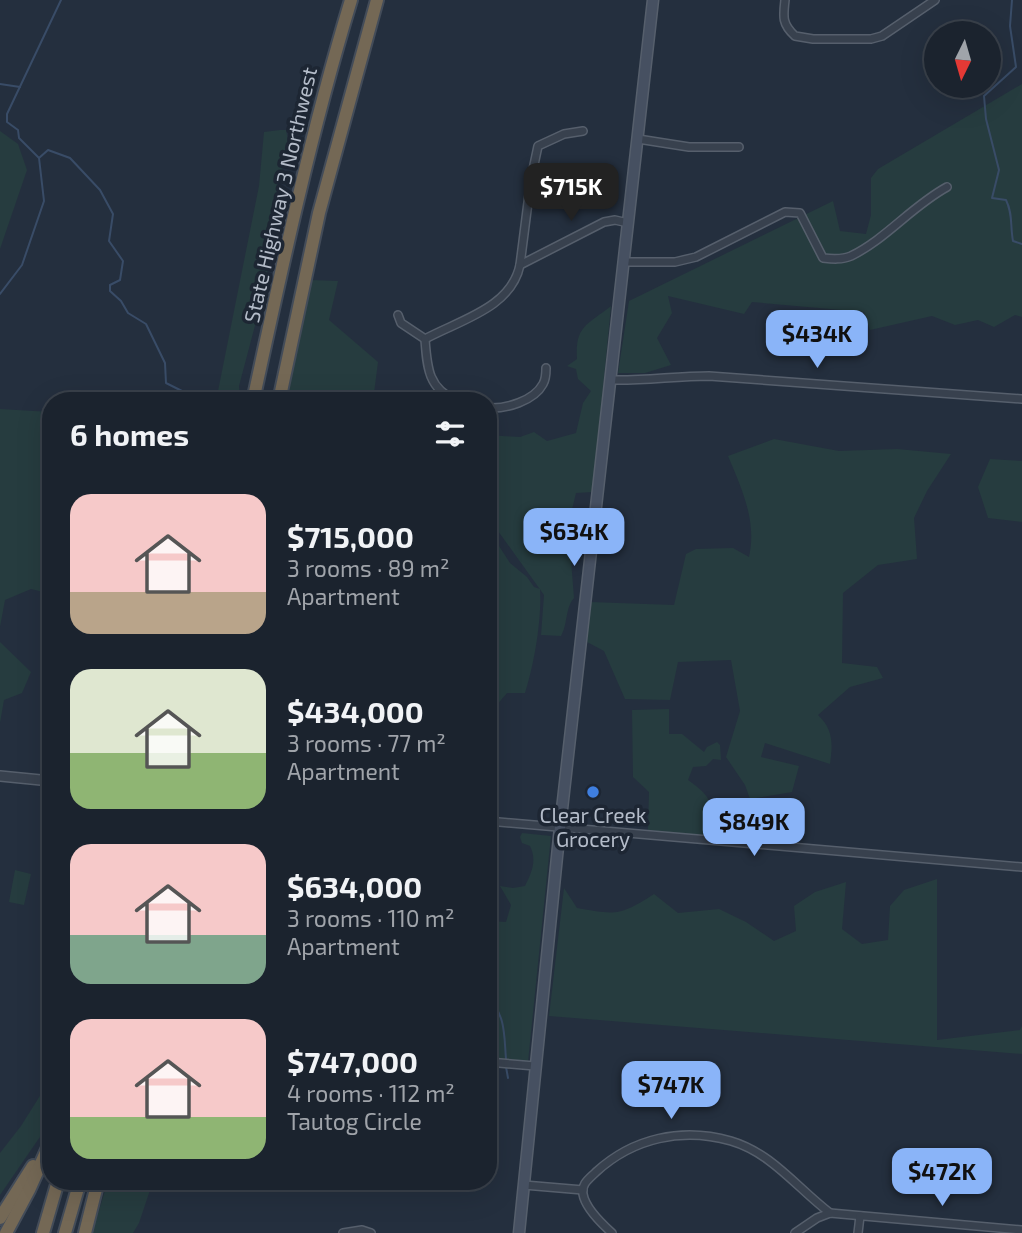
<!DOCTYPE html>
<meta charset="utf-8">
<style>
body{margin:0;font-family:"Exo 2",sans-serif;background:#282f3a;color:#f1f3f6;height:100vh;display:flex;flex-direction:column;font-size:26px;white-space:nowrap}
*{box-sizing:border-box;margin:0}
p{font-size:23px;color:#a0a4aa}
.icon{flex:none;width:38px;height:38px;fill:none;stroke:currentColor;stroke-width:2;stroke-linecap:round;stroke-linejoin:round}
.map{position:relative;flex:1;overflow:hidden}
.panel{position:absolute;left:42px;top:392px;width:455px;height:798px;display:flex;flex-direction:column;background:#1b232e;border-radius:28px;box-shadow:0 7px 28px #0002,0 0 0 2px #39404a}
.panel>*{flex:none}
.needle{width:46px;rotate:185deg}
.controls{position:absolute;left:924px;top:21px;display:grid;gap:14px}
.controls a{display:grid;place-items:center;width:77px;height:77px;border-radius:50%;background:#1b232e;box-shadow:0 7px 28px #0002,0 0 0 2px #39404a;font-size:35px}
.price{position:absolute;translate:-50% -60px;padding:0 16px;border-radius:14px;background:#8ab4f8;color:#111;font-size:23px;line-height:46px;filter:drop-shadow(0 2px 4px #0008)}
.price::after{content:'';position:absolute;left:50%;top:42px;width:21px;height:16px;margin-left:-10px;background:inherit;clip-path:polygon(0 0,100% 0,50% 100%)}
.price.selected{background:#222;color:#fff}
ul{padding:0;list-style:none}
li{display:flex;align-items:center;gap:21px;height:175px;padding:0 28px}
li span{display:grid;place-items:center;flex:none;width:196px;height:140px;border-radius:21px;color:#555}
li>.icon{margin-inline-start:auto}
span .icon{width:84px;height:84px;fill:#fffc;stroke-width:1}
li b{font-size:30px}
h2{display:flex;justify-content:space-between;align-items:center;height:84px;padding:0 28px;font-size:30px}
.map>svg:first-child{display:block}
.green{fill:#263c3f}
.lines{fill:none;stroke-linecap:round;stroke-linejoin:round}
.stream{stroke:#394c67;stroke-width:2}
.minor-casing{stroke:#565f6c;stroke-width:10}
.tertiary-casing{stroke:#565f6c;stroke-width:12}
.secondary-casing{stroke:#565f6c;stroke-width:13}
.motorway-casing{stroke:#434c59;stroke-width:16}
.minor{stroke:#38414e;stroke-width:7}
.tertiary{stroke:#38414e;stroke-width:9}
.secondary{stroke:#465061;stroke-width:10}
.motorway{stroke:#746855;stroke-width:12}
.shop-dot{fill:#3f7fe0;stroke:#1d2633;stroke-width:2.5}
.labels{text-anchor:middle;stroke-width:7;stroke-linejoin:round;paint-order:stroke}
.street-label{font-size:21px;fill:#b4bcc9;stroke:#1d2633}
.poi-label{font-size:21px;fill:#b4bcc9;stroke:#1d2633}
</style>
<div class="map">
<svg width="1022" height="1233" viewBox="0 0 1022 1233">
<rect width="100%" height="100%" fill="#242f3e"/>
<g class="green">
<path d="M1022,84V317L1015,315L994,327L978,320L955,325L932,316L870,330L864,312L752,302L744,314L668,296L672,313L657,338L671,365L645,373H618L629,301L833,201L840,231L866,234L871,215V178L878,169Z"/>
<path d="M280,130H286L288,140L271,218L275,236L261,303L239,386L240,401H216L259,186L264,132Z"/>
<path d="M0,131L18,144L27,170L0,249Z"/>
<path d="M310,280L338,281L329,320L378,362L373,401H287Z"/>
<path d="M611,306L593,492L576,493L570,518L581,531L570,547L574,598C565,608 568,624 561,636L541,635L544,595L488,517V435L520,437L534,432L547,441L576,433L583,403L591,391L578,379L576,369L567,366L577,359C575,326 587,325 611,306Z"/>
<path d="M0,409L51,412V594L31,589L5,600L0,627Z"/>
<path d="M774,439L839,451L897,449L951,454L927,491L914,518L917,559L878,565L843,593L842,663L877,667L883,678L850,687L818,715C833,729 833,743 830,764L765,743L761,757L799,766L792,792L750,799L745,785L726,757L740,711L731,660L678,662L670,700L625,699L604,651L587,642L590,602L674,605L686,554L696,549L733,548L749,557C757,521 742,489 728,456Z"/>
<path d="M990,459L1022,461V522L988,518L978,487Z"/>
<path d="M488,529L510,563L527,577L534,587L540,589C542,619 534,665 525,693H507C493,709 490,714 488,735Z"/>
<path d="M0,642L31,672L22,693L4,700L0,723Z"/>
<path d="M669,709V734H682L704,752L707,747L717,742L720,745L721,760L713,759L706,766L693,767L688,780C716,800 713,805 705,837L648,830L649,792L633,777L632,710Z"/>
<path d="M522,833L551,836L528,1062L488,1059V921L506,922L511,905L500,886L513,888L525,886C532,872 537,860 530,846L522,843L520,837Z"/>
<path d="M15,870L31,874L24,905L9,902Z"/>
<path d="M937,879V1040L1020,1030L1022,1026V1054L549,1016L564,888L577,908C616,915 620,916 654,894L678,913L719,909L746,922L774,941L796,931L794,906L815,892L846,882L842,929L862,944L888,940L890,906L904,890Z"/>
<path d="M51,1073V1112L44,1131L0,1195V1153L21,1126L43,1091Z"/>
<path d="M108,1181H153L139,1223L133,1233H92Z"/>
</g>
<g class="lines">
<g class="stream">
<path d="M1012,0L1010,26L1016,67L984,96L986,119L999,170L992,198L1006,200C1013,214 1010,225 1013,241L1022,244"/>
<path d="M0,84L20,87"/>
<path d="M39,158L48,150L70,158L100,190L113,214L109,241L123,261L120,280L110,285V291L121,301L128,313L146,324L165,363L166,383L184,392L200,396"/>
<path d="M0,294L22,265L44,201L39,158L19,138L18,130L7,122V114L61,0"/>
<path d="M488,998C506,1015 504,1036 506,1059"/>
<path d="M506,1067L508,1078"/>
</g>
<defs>
<g id="minor">
<path d="M785,0C783,17 782,24 795,36L813,39H871L882,36L935,0"/>
<path d="M638,139L689,147H739"/>
<path d="M624,262H675L696,257L785,212L800,213L823,258C832,259 842,260 851,256C886,239 912,206 947,187"/>
<path d="M520,265L604,222L615,220L628,223"/>
<path d="M398,315L401,323L425,339"/>
<path d="M425,339C460,320 511,308 520,265L531,179L538,146L564,134L583,131"/>
<path d="M425,339C427,367 428,389 457,401"/>
<path d="M611,380C644,381 676,376 709,376L1022,399"/>
<path d="M488,408C506,409 534,401 543,384C546,379 546,373 546,368"/>
<path d="M488,821L1022,867"/>
<path d="M488,1062L535,1066"/>
<path d="M524,1185L583,1190"/>
<path d="M343,1233L362,1230L371,1233"/>
<path d="M612,1233C602,1224 585,1207 583,1194C581,1184 589,1179 596,1172C633,1138 682,1127 731,1141C772,1153 797,1188 830,1213"/>
<path d="M795,1233L817,1218L830,1213L1022,1230"/>
<path d="M858,1233L860,1216"/>
</g>
<path id="tertiary" d="M0,776L51,781"/>
<path id="secondary" d="M519,1233L560,827L653,0"/>
<g id="motorway">
<path d="M253,401C282,266 311,132 351,0"/>
<path d="M279,401L319,213L377,0"/>
<path d="M0,1218L33,1166"/>
<path d="M6,1233L29,1190L51,1141"/>
<path d="M43,1233L58,1181"/>
<path d="M65,1233L80,1181"/>
<path d="M85,1233L98,1181"/>
</g>
</defs>
<use href="#minor" class="minor-casing"/>
<use href="#tertiary" class="tertiary-casing"/>
<use href="#secondary" class="secondary-casing"/>
<use href="#motorway" class="motorway-casing"/>
<use href="#minor" class="minor"/>
<use href="#tertiary" class="tertiary"/>
<use href="#secondary" class="secondary"/>
<use href="#motorway" class="motorway"/>
</g>
<circle class="shop-dot" cx="593" cy="792" r="7"/>
<g class="labels">
<g class="street-label">
<text transform="translate(281 195) rotate(-77)" y="7">State Highway 3 Northwest</text>
</g>
<g class="poi-label">
<text x="593" y="823">Clear Creek<tspan x="593" dy="24">Grocery</tspan></text>
</g>
</g>
</svg>
<div class="controls">
<a><svg class="needle" viewBox="-14 -14 28 28"><path d="M0-13l5 13h-10z" fill="#e53935"/><path d="M0 13l5-13h-10z" fill="#a0a4aa"/></svg></a>
</div>
<b class="price selected" style="left:571px;top:223px">$715K</b>
<b class="price" style="left:817px;top:370px">$434K</b>
<b class="price" style="left:574px;top:568px">$634K</b>
<b class="price" style="left:754px;top:858px">$849K</b>
<b class="price" style="left:671px;top:1121px">$747K</b>
<b class="price" style="left:942px;top:1208px">$472K</b>
<section class="panel">
<h2>6 homes<svg class="icon" aria-label="filters" viewBox="0 0 24 24"><path d="M4 7h16M4 17h16"/><circle cx="9" cy="7" r="2"/><circle cx="15" cy="17" r="2"/></svg></h2>
<ul>
<li><span style="background:linear-gradient(#f6c9c9 70%,#b9a48a 0)"><svg class="icon" aria-label="home" viewBox="0 0 24 24"><path d="M3 11l9-7 9 7M6 9v11h12V9"/></svg></span><div><b>$715,000</b><p>3 rooms · 89 m²</p><p>Apartment</p></div></li>
<li><span style="background:linear-gradient(#dfe7d0 60%,#8fb573 0)"><svg class="icon" aria-label="home" viewBox="0 0 24 24"><path d="M3 11l9-7 9 7M6 9v11h12V9"/></svg></span><div><b>$434,000</b><p>3 rooms · 77 m²</p><p>Apartment</p></div></li>
<li><span style="background:linear-gradient(#f6c9c9 65%,#7fa58c 0)"><svg class="icon" aria-label="home" viewBox="0 0 24 24"><path d="M3 11l9-7 9 7M6 9v11h12V9"/></svg></span><div><b>$634,000</b><p>3 rooms · 110 m²</p><p>Apartment</p></div></li>
<li><span style="background:linear-gradient(#f6c9c9 70%,#8fb573 0)"><svg class="icon" aria-label="home" viewBox="0 0 24 24"><path d="M3 11l9-7 9 7M6 9v11h12V9"/></svg></span><div><b>$747,000</b><p>4 rooms · 112 m²</p><p>Tautog Circle</p></div></li>
</ul>
</section>
</div>
